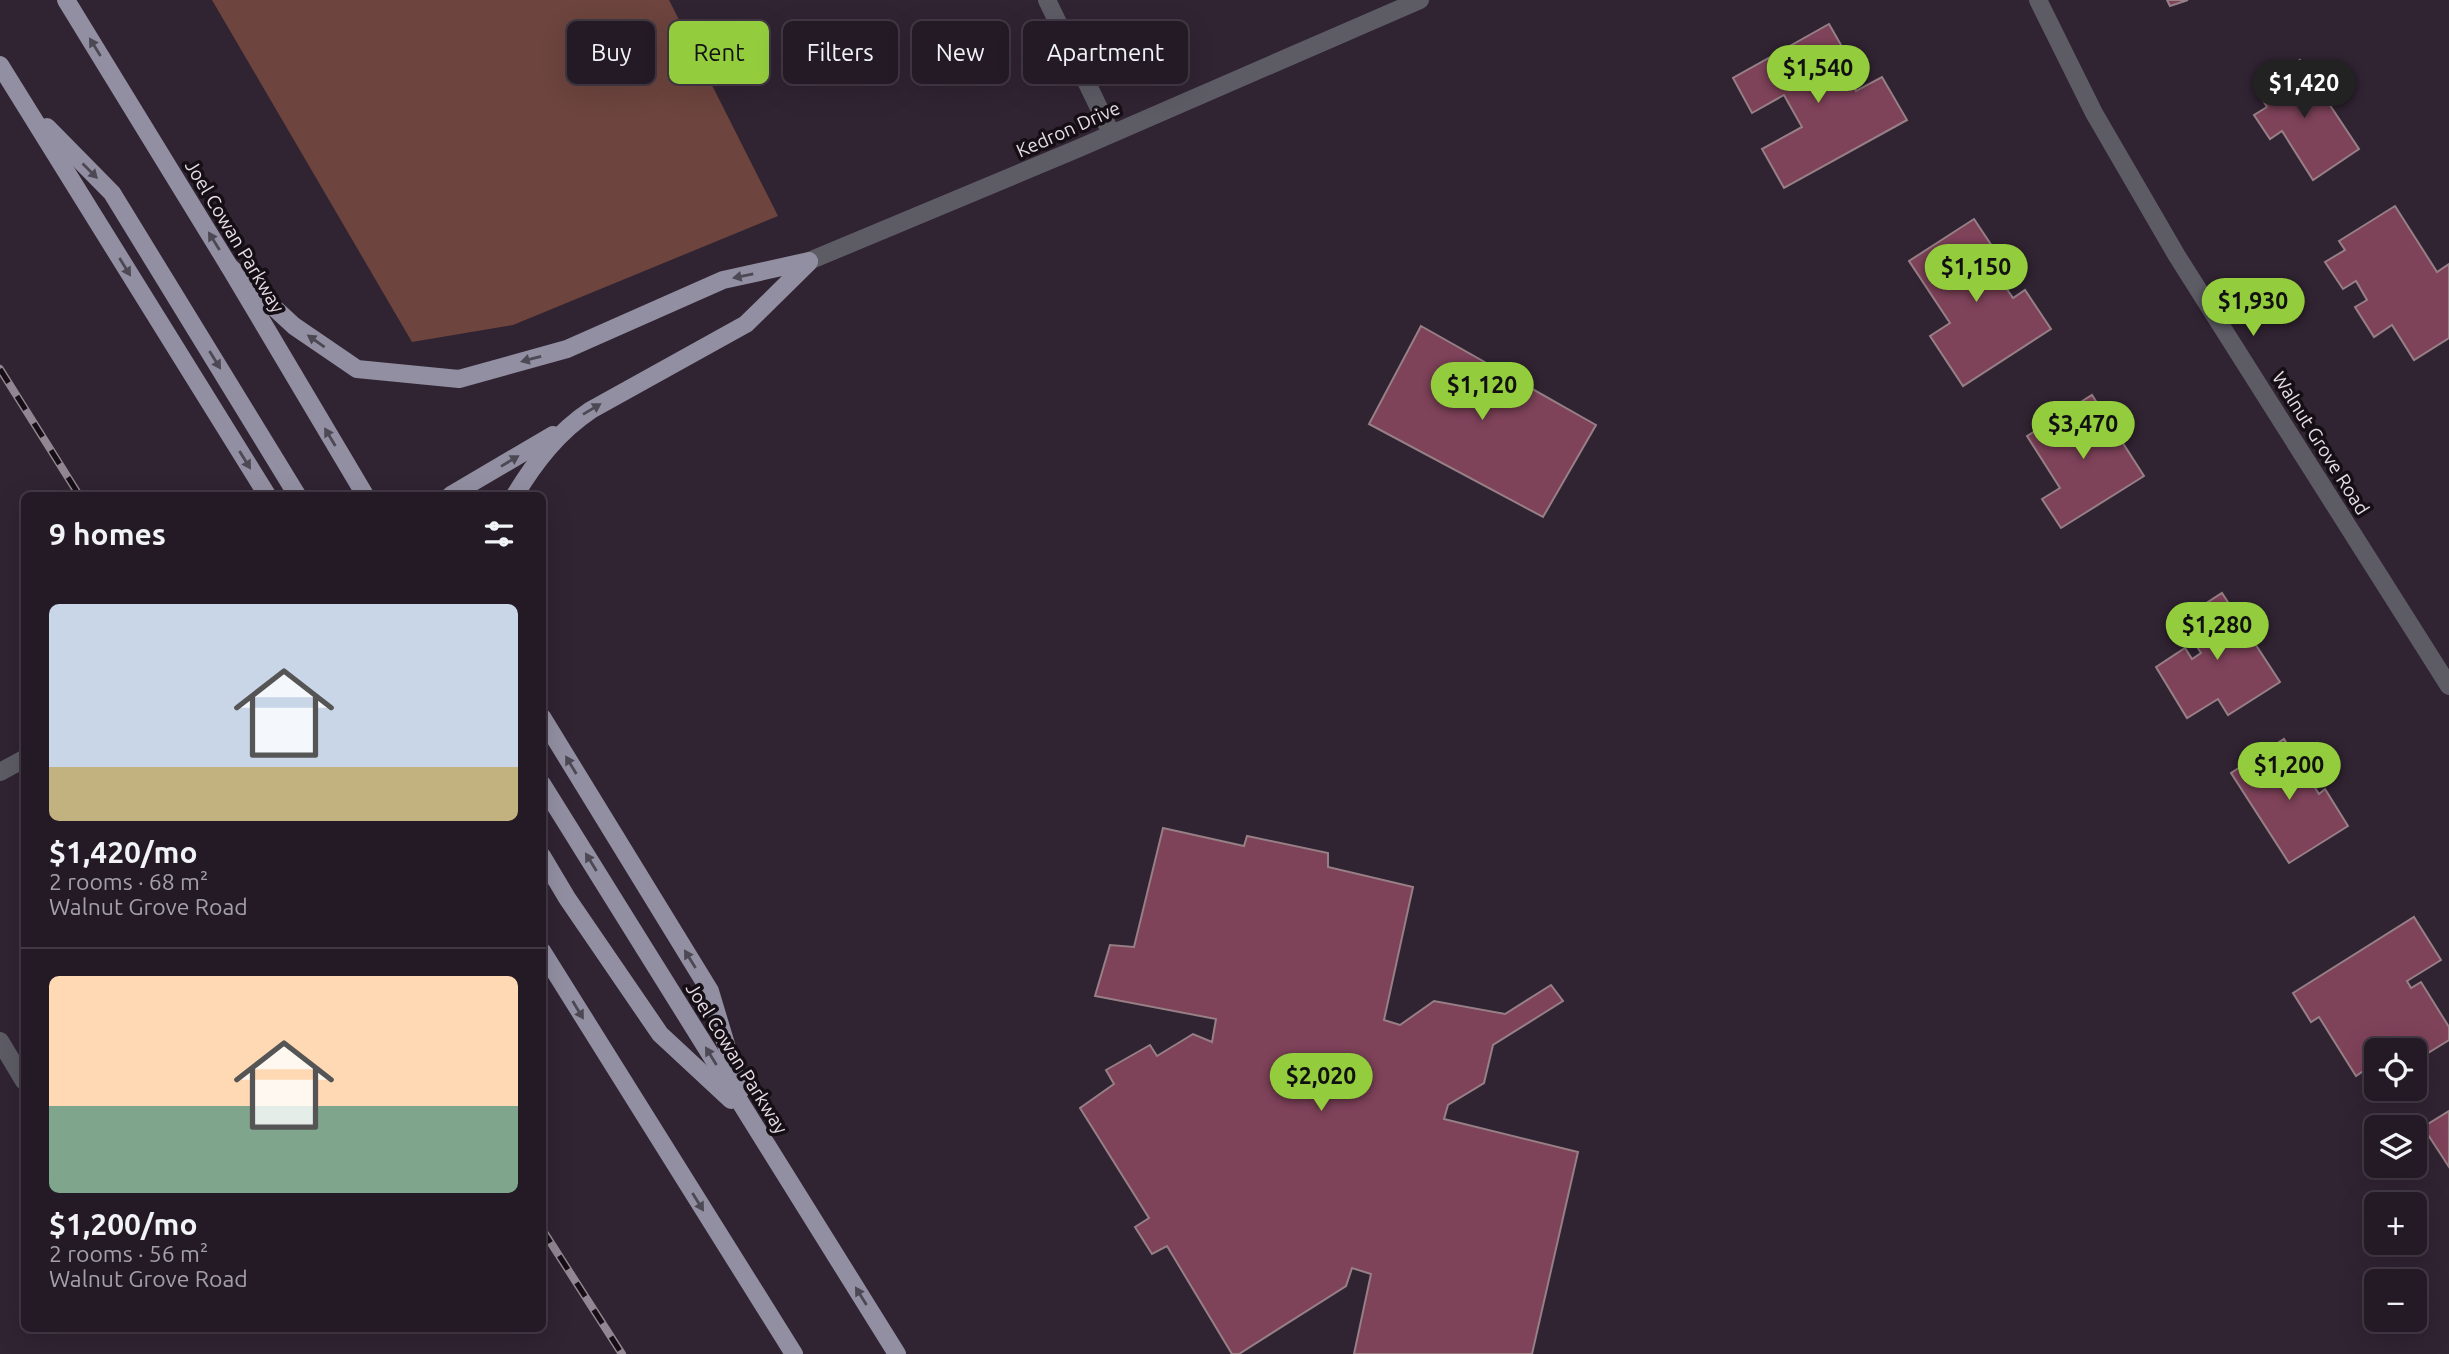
<!DOCTYPE html>
<meta charset="utf-8">
<style>
body{margin:0;font-family:Ubuntu,sans-serif;background:#302732;color:#f1f3f6;height:100vh;display:flex;flex-direction:column;font-size:26px;white-space:nowrap}
*{box-sizing:border-box;margin:0}
p{font-size:23px;color:#a3a1a7}
.icon{flex:none;width:38px;height:38px;fill:none;stroke:currentColor;stroke-width:2;stroke-linecap:round;stroke-linejoin:round}
.map{position:relative;flex:1;overflow:hidden}
.side{position:absolute;left:21px;top:492px;width:525px;height:840px;display:flex;flex-direction:column;background:#241a26;border-radius:10px;box-shadow:0 7px 28px #0002,0 0 0 2px #413843}
.side>*{flex:none}
.top-card{position:absolute;left:567px;top:21px;width:665px;height:63px;display:flex;gap:14px}
.controls{position:absolute;left:2364px;top:1038px;display:grid;gap:14px}
.controls a{display:grid;place-items:center;width:63px;height:63px;border-radius:10px;background:#241a26;box-shadow:0 7px 28px #0002,0 0 0 2px #413843;font-size:35px}
.price{position:absolute;translate:-50% -60px;padding:0 16px;border-radius:24px;background:#93cc3d;color:#111;font-size:23px;line-height:46px;filter:drop-shadow(0 2px 4px #0008)}
.price::after{content:'';position:absolute;left:50%;top:42px;width:21px;height:16px;margin-left:-10px;background:inherit;clip-path:polygon(0 0,100% 0,50% 100%)}
.price.current{background:#222;color:#fff}
ul{padding:0;list-style:none}
li{display:grid;align-content:center;gap:14px;height:371px;padding:0 28px}
li+li{border-top:2px solid #413843}
li span{display:grid;place-items:center;height:217px;border-radius:10px;color:#555}
li>.icon{margin-inline-start:auto}
span .icon{width:126px;height:126px;fill:#fffc;stroke-width:1}
li b{font-size:30px}
h2{display:flex;justify-content:space-between;align-items:center;height:84px;padding:0 28px;font-size:30px}
.pill{padding:0 24px;border-radius:10px;background:#241a26;box-shadow:0 7px 28px #0002,0 0 0 2px #413843;font-size:24px;line-height:63px}
.pill.current{background:#93cc3d;color:#111}
.map>svg:first-child{display:block}
.green{fill:#6d443e}
.building{fill:#7e4259;stroke:#977f86;stroke-width:2}
.lines{fill:none;stroke-linecap:round;stroke-linejoin:round}
.minor{stroke:#5d5c65;stroke-width:18}
.major{stroke:#918fa1;stroke-width:18}
.rail-casing{stroke:#918692;stroke-width:8}
.rail{stroke:#150f15;stroke-width:5;stroke-dasharray:16;stroke-linecap:butt}
.oneway{fill:#4d4954}
.labels{text-anchor:middle;stroke-width:7;stroke-linejoin:round;paint-order:stroke}
.street-label{font-size:19px;fill:#e6dde7;stroke:#150f15}
</style>
<div class="map">
<svg width="2449" height="1354" viewBox="0 0 2449 1354">
<rect width="100%" height="100%" fill="#302332"/>
<path class="green" d="M212,0H669L778,216L513,325L412,342Z"/>
<g class="building">
<path d="M2167,0H2188L2170,6Z"/>
<path d="M1829,24L1849,59L1841,64L1856,91L1882,77L1907,120L1784,188L1762,149L1802,127L1784,95L1752,113L1733,78Z"/>
<path d="M2300,60L2359,149L2313,180L2282,131L2270,139L2254,115L2267,107L2256,89Z"/>
<path d="M2395,206L2437,272L2449,264V338L2414,360L2392,325L2374,337L2355,307L2367,300L2356,281L2343,289L2325,262L2345,250L2339,241Z"/>
<path d="M1974,219L2010,273L2000,279L2013,298L2025,290L2051,329L1963,386L1930,336L1950,323L1909,261Z"/>
<path d="M1421,326L1596,425L1543,517L1369,424Z"/>
<path d="M2092,395L2144,476L2061,528L2042,499L2060,488L2027,436Z"/>
<path d="M2222,593L2280,682L2228,715L2218,699L2187,718L2156,667L2185,648L2192,659L2201,653L2180,620Z"/>
<path d="M2284,739L2319,794L2325,789L2348,826L2289,863L2231,773Z"/>
<path d="M1163,828L1244,846L1247,836L1328,853V867L1413,887L1384,1020L1400,1025L1434,1001L1505,1014L1551,985L1563,1001L1493,1045L1484,1083L1448,1105L1444,1119L1578,1152L1532,1354H1354L1371,1274L1352,1268L1346,1286L1239,1354H1232L1167,1246L1152,1254L1135,1227L1149,1218L1080,1108L1114,1084L1106,1070L1150,1045L1157,1056L1193,1034L1212,1042L1216,1019L1095,996L1110,945L1134,947Z"/>
<path d="M2414,917L2441,960L2407,981L2411,988L2421,982L2449,1027V1040L2415,1061V1050H2376V1072L2372,1065L2356,1076L2319,1017L2311,1022L2293,993Z"/>
<path d="M2449,1111V1167L2423,1127Z"/>
</g>
<g class="lines">
<g class="minor">
<path d="M1047,0L1111,133"/>
<path d="M2038,0L2094,113L2177,256L2449,686"/>
<path d="M809,261L1077,149L1420,0"/>
<path d="M0,772L24,759"/>
<path d="M0,1041L24,1081"/>
</g>
<g class="major">
<path d="M66,0L229,266L365,495"/>
<path d="M0,65L267,495"/>
<path d="M47,127L112,193L297,495"/>
<path d="M229,266L294,326L357,369L459,379L567,349L723,280L809,261"/>
<path d="M451,495L553,435"/>
<path d="M515,495C535,462 558,432 591,410L746,324L809,262"/>
<path d="M542,717L710,991L740,1091"/>
<path d="M542,784L897,1354"/>
<path d="M542,856L567,898L660,1034L731,1100"/>
<path d="M542,951L794,1354"/>
</g>
<defs>
<g id="rail">
<path d="M0,369L79,495"/>
<path d="M542,1229L622,1354"/>
</g>
</defs>
<use href="#rail" class="rail-casing"/>
<use href="#rail" class="rail"/>
</g>
<defs><path id="oneway-solid" d="M-6-.8H1V-3.2L6.5 0L1 3.2V.8H-6Z" transform="scale(1.75)"/></defs>
<g class="oneway">
<use href="#oneway-solid" transform="translate(95 47) rotate(-122)"/>
<use href="#oneway-solid" transform="translate(90 171) rotate(45)"/>
<use href="#oneway-solid" transform="translate(214 241) rotate(-122)"/>
<use href="#oneway-solid" transform="translate(125 267) rotate(58)"/>
<use href="#oneway-solid" transform="translate(743 276) rotate(168)"/>
<use href="#oneway-solid" transform="translate(316 341) rotate(-145)"/>
<use href="#oneway-solid" transform="translate(531 359) rotate(165)"/>
<use href="#oneway-solid" transform="translate(215 360) rotate(58)"/>
<use href="#oneway-solid" transform="translate(592 409) rotate(-31)"/>
<use href="#oneway-solid" transform="translate(330 437) rotate(-121)"/>
<use href="#oneway-solid" transform="translate(245 460) rotate(58)"/>
<use href="#oneway-solid" transform="translate(510 461) rotate(-31)"/>
<use href="#oneway-solid" transform="translate(571 765) rotate(-121)"/>
<use href="#oneway-solid" transform="translate(591 862) rotate(-122)"/>
<use href="#oneway-solid" transform="translate(690 959) rotate(-122)"/>
<use href="#oneway-solid" transform="translate(578 1010) rotate(59)"/>
<use href="#oneway-solid" transform="translate(711 1056) rotate(-122)"/>
<use href="#oneway-solid" transform="translate(698 1202) rotate(58)"/>
<use href="#oneway-solid" transform="translate(861 1296) rotate(-122)"/>
</g>
<g class="labels">
<g class="street-label">
<text transform="translate(1068 129) rotate(-24)" y="7">Kedron Drive</text>
<text transform="translate(235 236) rotate(59)" y="7">Joel Cowan Parkway</text>
<text transform="translate(2321 443) rotate(58)" y="7">Walnut Grove Road</text>
<text transform="translate(737 1058) rotate(58)" y="7">Joel Cowan Parkway</text>
</g>
</g>
</svg>
<div class="controls">
<a><svg class="icon" aria-label="locate" viewBox="0 0 24 24"><circle cx="12" cy="12" r="6"/><path d="M12 2v4M12 18v4M2 12h4M18 12h4"/></svg></a>
<a><svg class="icon" aria-label="layers" viewBox="0 0 24 24"><path d="M12 4l9 5-9 5-9-5zM3 14l9 5 9-5"/></svg></a>
<a>+</a>
<a>−</a>
</div>
<b class="price" style="left:1818px;top:105px">$1,540</b>
<b class="price current" style="left:2304px;top:120px">$1,420</b>
<b class="price" style="left:1976px;top:304px">$1,150</b>
<b class="price" style="left:2253px;top:338px">$1,930</b>
<b class="price" style="left:1482px;top:422px">$1,120</b>
<b class="price" style="left:2083px;top:461px">$3,470</b>
<b class="price" style="left:2217px;top:662px">$1,280</b>
<b class="price" style="left:2289px;top:802px">$1,200</b>
<b class="price" style="left:1321px;top:1113px">$2,020</b>
<div class="top-card">
<a class="pill">Buy</a>
<a class="pill current">Rent</a>
<a class="pill">Filters</a>
<a class="pill">New</a>
<a class="pill">Apartment</a>
</div>
<section class="side">
<h2>9 homes<svg class="icon" aria-label="filters" viewBox="0 0 24 24"><path d="M4 7h16M4 17h16"/><circle cx="9" cy="7" r="2"/><circle cx="15" cy="17" r="2"/></svg></h2>
<ul>
<li><span style="background:linear-gradient(#c9d6e8 75%,#c2b280 0)"><svg class="icon" aria-label="home" viewBox="0 0 24 24"><path d="M3 11l9-7 9 7M6 9v11h12V9"/></svg></span><div><b>$1,420/mo</b><p>2 rooms · 68 m²</p><p>Walnut Grove Road</p></div></li>
<li><span style="background:linear-gradient(#ffd9b3 60%,#7fa58c 0)"><svg class="icon" aria-label="home" viewBox="0 0 24 24"><path d="M3 11l9-7 9 7M6 9v11h12V9"/></svg></span><div><b>$1,200/mo</b><p>2 rooms · 56 m²</p><p>Walnut Grove Road</p></div></li>
</ul>
</section>
</div>
